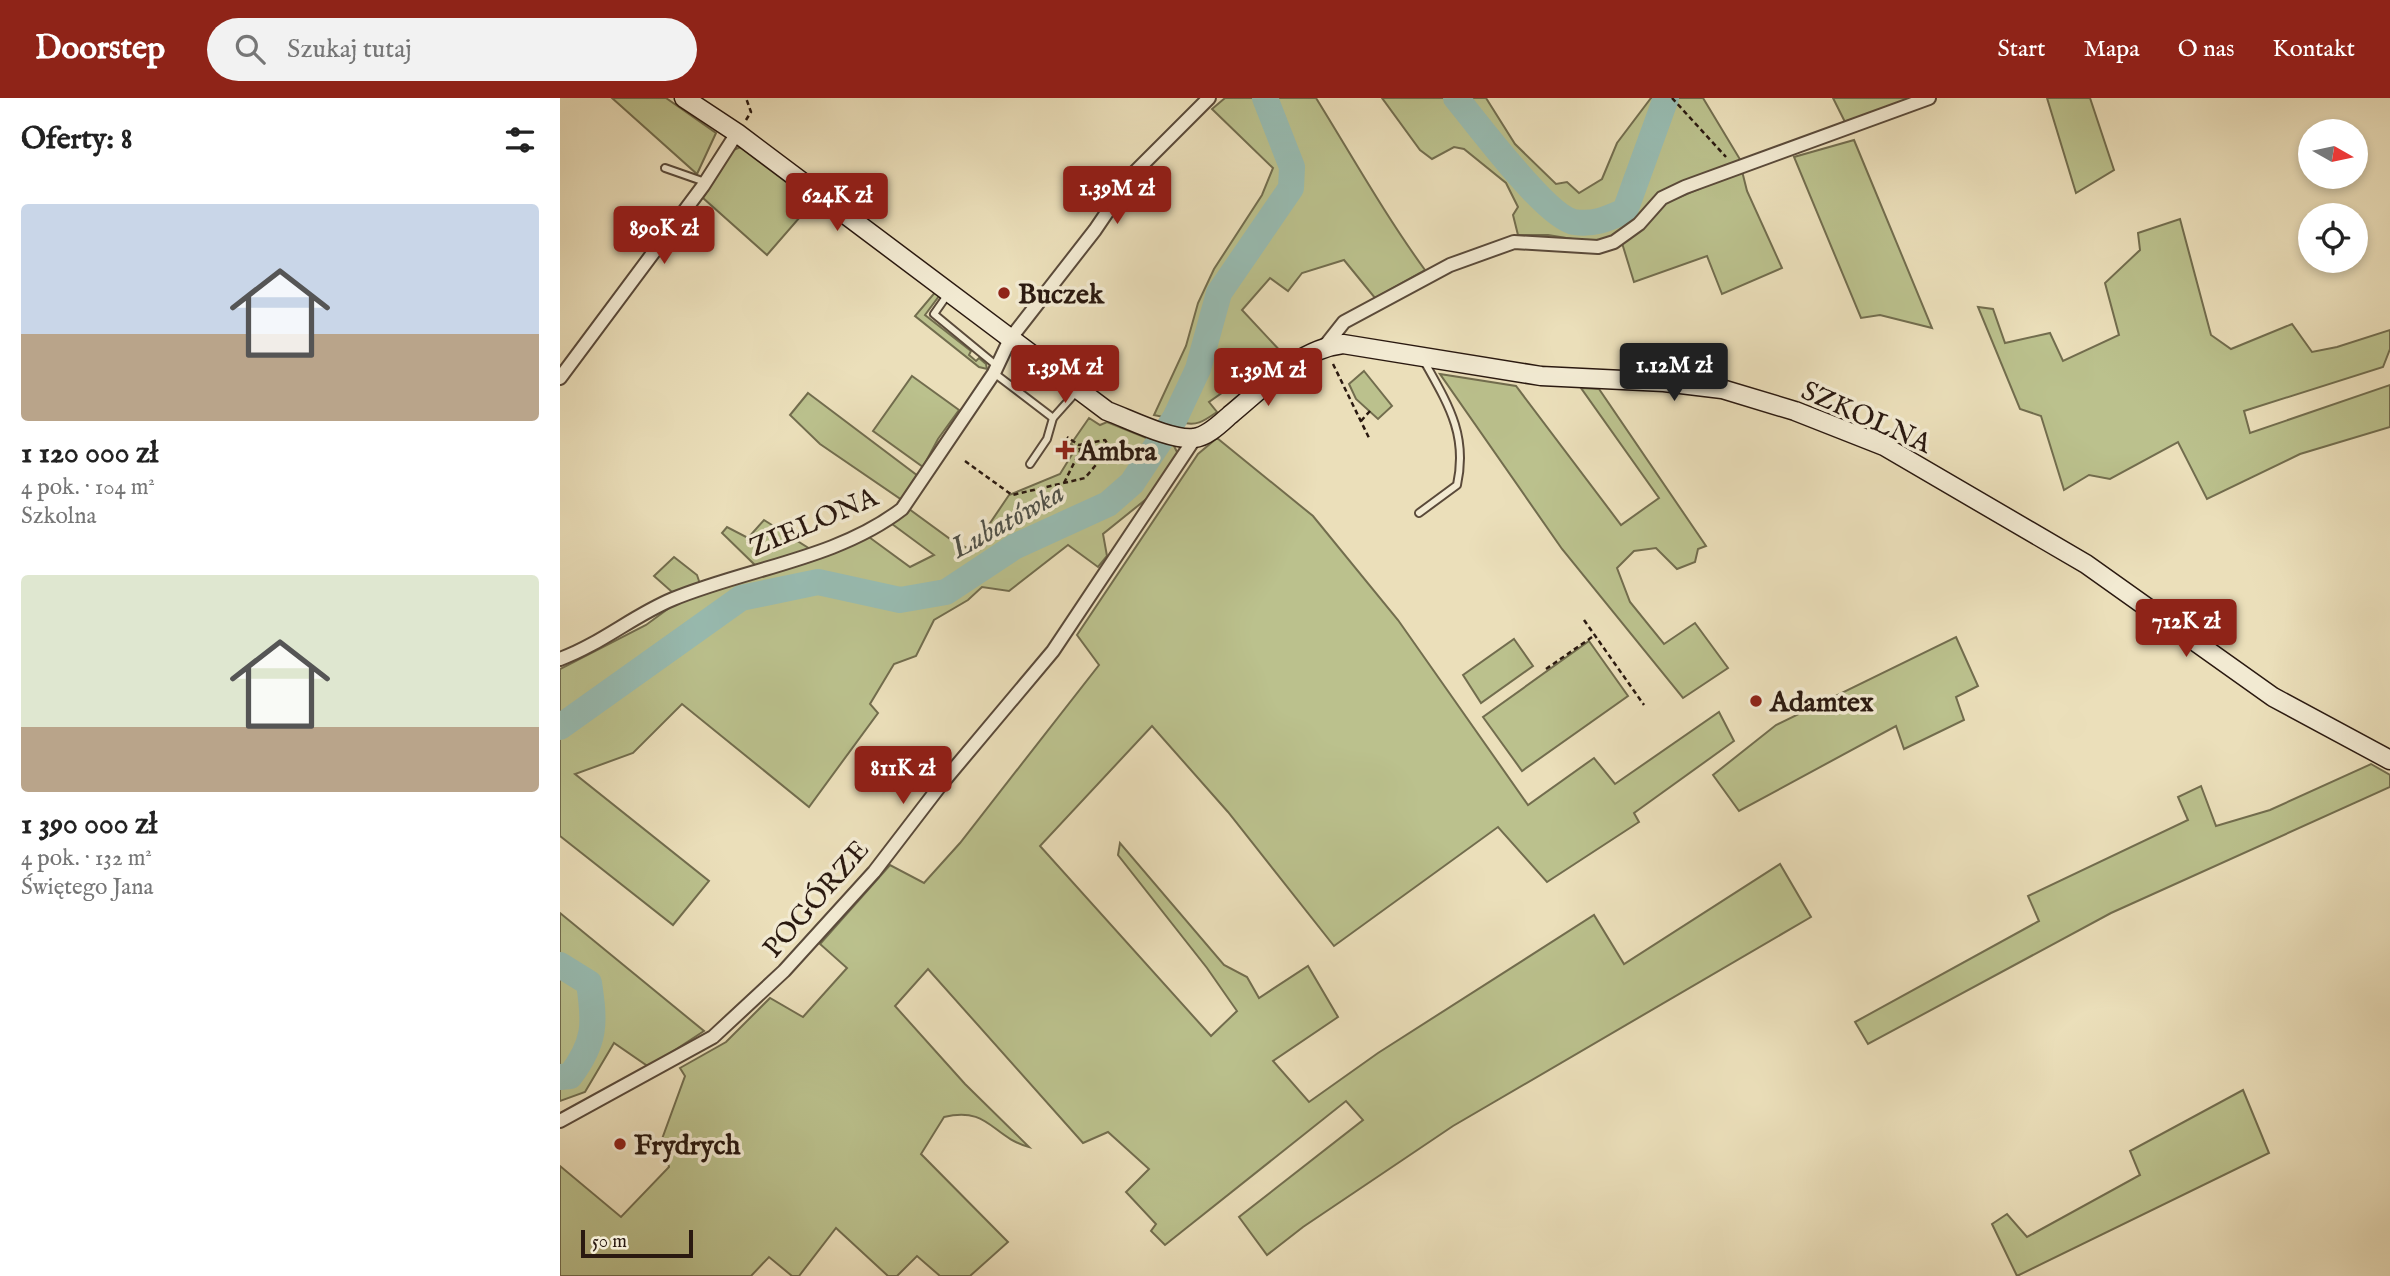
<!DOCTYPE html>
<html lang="pl">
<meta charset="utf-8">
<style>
body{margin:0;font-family:"IM FELL English",serif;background:#f2f2f2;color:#222;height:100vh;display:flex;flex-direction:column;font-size:26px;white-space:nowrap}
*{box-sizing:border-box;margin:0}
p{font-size:23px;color:#767676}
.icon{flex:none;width:38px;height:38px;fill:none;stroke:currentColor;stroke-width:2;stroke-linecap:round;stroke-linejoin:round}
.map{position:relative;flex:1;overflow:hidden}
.drawer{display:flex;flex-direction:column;background:#fff;width:560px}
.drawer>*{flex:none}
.needle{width:46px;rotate:99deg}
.buttons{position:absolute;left:1738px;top:21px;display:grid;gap:14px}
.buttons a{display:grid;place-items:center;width:70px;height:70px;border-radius:50%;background:#fff;box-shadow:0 4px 10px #0003;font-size:35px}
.scale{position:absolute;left:21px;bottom:18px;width:112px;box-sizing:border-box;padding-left:7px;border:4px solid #2a1910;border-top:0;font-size:19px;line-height:24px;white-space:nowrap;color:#2a1910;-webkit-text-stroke:5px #f2ead2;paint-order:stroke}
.price{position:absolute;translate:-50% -60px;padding:0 16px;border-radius:7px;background:#8f2418;color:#fff;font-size:23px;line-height:46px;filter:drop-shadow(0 2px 4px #0008)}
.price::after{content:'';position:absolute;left:50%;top:42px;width:21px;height:16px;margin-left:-10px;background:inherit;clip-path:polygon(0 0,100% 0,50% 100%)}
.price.active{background:#222;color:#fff}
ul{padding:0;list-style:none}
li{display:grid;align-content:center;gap:14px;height:371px;padding:0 21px}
li span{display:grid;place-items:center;height:217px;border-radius:7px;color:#555}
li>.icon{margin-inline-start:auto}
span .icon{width:126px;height:126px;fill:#fffc;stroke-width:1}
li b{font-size:30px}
h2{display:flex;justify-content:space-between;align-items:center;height:84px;padding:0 21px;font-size:30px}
header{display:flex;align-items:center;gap:42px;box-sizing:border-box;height:98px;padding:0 35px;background:#8f2418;color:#fff}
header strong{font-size:33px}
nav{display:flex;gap:38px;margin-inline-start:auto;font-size:24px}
.search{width:490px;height:63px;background:#f2f2f2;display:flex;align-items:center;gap:18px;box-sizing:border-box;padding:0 24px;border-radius:38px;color:#767676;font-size:26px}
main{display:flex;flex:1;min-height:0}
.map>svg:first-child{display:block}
.green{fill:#bbc18d;stroke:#726d4e;stroke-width:2}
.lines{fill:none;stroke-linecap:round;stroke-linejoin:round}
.river{stroke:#98bcb2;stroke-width:26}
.lane-casing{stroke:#5a4a3a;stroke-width:10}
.street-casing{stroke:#5a4a3a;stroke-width:16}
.secondary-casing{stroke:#2a1910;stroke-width:21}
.path{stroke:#2a1910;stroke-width:2.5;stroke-dasharray:5 3.5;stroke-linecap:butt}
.lane{stroke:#f2ead2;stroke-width:6}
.street{stroke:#f2ead2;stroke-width:12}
.secondary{stroke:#f2ead2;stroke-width:18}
.poi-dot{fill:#8f2418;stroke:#f2ead2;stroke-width:2.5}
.labels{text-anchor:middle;stroke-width:7;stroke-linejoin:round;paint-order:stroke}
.poi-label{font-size:28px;font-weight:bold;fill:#2a1910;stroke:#f2ead2;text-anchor:start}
.street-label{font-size:28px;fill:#2a1910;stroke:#f2ead2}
.water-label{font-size:30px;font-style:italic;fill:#505249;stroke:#f2ead2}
</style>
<header>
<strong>Doorstep</strong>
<div class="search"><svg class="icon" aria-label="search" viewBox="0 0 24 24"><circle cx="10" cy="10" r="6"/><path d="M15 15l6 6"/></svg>Szukaj tutaj</div>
<nav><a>Start</a><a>Mapa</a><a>O nas</a><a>Kontakt</a></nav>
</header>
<main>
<section class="drawer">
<h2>Oferty: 8<svg class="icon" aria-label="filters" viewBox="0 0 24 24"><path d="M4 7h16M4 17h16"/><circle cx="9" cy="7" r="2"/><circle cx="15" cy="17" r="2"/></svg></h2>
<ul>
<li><span style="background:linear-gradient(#c9d6e8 60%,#b9a48a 0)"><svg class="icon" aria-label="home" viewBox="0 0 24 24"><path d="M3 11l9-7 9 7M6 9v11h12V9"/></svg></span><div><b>1 120 000 zł</b><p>4 pok. · 104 m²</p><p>Szkolna</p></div></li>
<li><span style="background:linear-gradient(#dfe7d0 70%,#b9a48a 0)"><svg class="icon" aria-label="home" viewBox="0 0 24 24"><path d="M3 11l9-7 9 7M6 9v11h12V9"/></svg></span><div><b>1 390 000 zł</b><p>4 pok. · 132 m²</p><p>Świętego Jana</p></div></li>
</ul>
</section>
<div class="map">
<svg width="1830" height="1178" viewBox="0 0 1830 1178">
<rect width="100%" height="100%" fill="#ebdfba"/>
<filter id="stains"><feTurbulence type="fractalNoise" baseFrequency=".00286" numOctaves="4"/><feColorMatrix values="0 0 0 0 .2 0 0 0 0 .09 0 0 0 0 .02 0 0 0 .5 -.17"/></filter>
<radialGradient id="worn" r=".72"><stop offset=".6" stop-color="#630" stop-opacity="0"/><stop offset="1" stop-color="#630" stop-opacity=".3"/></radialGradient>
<g class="green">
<path d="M52,0H106L156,35L137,76Z"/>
<path d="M665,0H756C792,58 825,117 865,172L815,200L784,162L742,175L728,193L710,180L682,212L725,258L706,276L703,274L676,295L669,290L649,304L657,314C644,323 636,329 621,324L640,284L661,212L674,186L665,179L650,209L633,268L616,311L603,319L594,317L626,248L638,205L654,171L702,97L713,70L652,11Z"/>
<path d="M822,0H926L955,46L996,86L1007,84L1019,95L1042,81L1057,45L1091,0H1143L1181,63L1078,119L1055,139L1037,145L988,137H958L953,117L958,109L946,85L904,51L894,49L872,61L860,52Z"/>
<path d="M1273,0H1355L1285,24Z"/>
<path d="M1487,0H1530L1554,72L1516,95Z"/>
<path d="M1294,42L1372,230L1320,217L1301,220L1234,59Z"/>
<path d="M181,49L254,103L207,157L143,100L173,52Z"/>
<path d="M1182,73L1187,93L1222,170L1162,196L1147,158L1074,184L1062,145L1105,105Z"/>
<path d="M1620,121L1651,237L1671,251L1732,226L1752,254L1777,249L1830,232V251L1823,269L1684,313L1690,335L1830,287V329L1740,356L1647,401L1618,344L1550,381L1529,377L1504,392L1481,318L1460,311L1418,209L1433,211L1445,245L1490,235L1503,263L1559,237L1545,185L1580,152L1578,135Z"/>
<path d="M377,192L379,198L365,217L411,253L409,257L416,263L419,260L426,266L427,271L419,269L355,218Z"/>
<path d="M804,273L832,308L818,321L796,301L789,286Z"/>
<path d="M880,276L956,288L1061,427L1099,400L1021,290L1039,291L1146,448L1138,451L1135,464L1117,471L1096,450L1074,453L1057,470L1070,504L1104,546L1135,525L1168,570L1123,600L1002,451Z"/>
<path d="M352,278L399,312L378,341L363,369L313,333Z"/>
<path d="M248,295L358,378L342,402L260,346L230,317Z"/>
<path d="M529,320L540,327L547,324L589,341L566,380L538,404L455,440L425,461L432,472L446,459L552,411L582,383L608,346H613L618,356L590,398L543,436L547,458L538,469L508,447L449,493L422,489L408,502L374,522L356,558L334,566L310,606L318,615L249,709L122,606L73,655L15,676L149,783L113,827L0,738V571L86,527L116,505L309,439L350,469L374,457L332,426L349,411L397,446L411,451L423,444L420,440L449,397L500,376L516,350L511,346Z"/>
<path d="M657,340L753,418L838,522L968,707L1034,660L1055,686L1159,614L1174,643L1074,715L1079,724L987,784L938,729L774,848L668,714L592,628L480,748L651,938L677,913L647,870L558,757L560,745L664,867L687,879L699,900L748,868L778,919L713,963L749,1004L818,955L1034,817L1064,866L1220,766L1251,819L893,1028L743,1129L707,1157L679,1119L803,1022L786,1003L605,1147L591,1133L596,1126L566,1094L589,1071L548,1034L523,1045L368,871L335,908L405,986L469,1049C432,1039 429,1008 384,1019L361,1056L448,1144L410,1178H380L357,1158L337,1178H328L276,1130L239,1178H232L209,1159L191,1178H0V1068L61,1119L109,1069L102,1041L125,978L120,970L166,944L210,900L243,919L287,870L260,846L330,767L364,785L400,745L539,567L517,537L638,356Z"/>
<path d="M204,422L250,451L196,468L162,435L167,429L188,440Z"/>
<path d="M114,459L137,477L140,486L112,494L94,478Z"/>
<path d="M1396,539L1418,588L1396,599L1404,622L1344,651L1336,628L1179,713L1153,677L1216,627Z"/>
<path d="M954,541L973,568L921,605L903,577Z"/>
<path d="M1029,543L1068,598L962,673L923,619Z"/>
<path d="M1811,666L1830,677V689L1551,815L1308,946L1295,924L1479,823L1468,798L1628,722L1618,699L1641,688L1656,728L1710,712Z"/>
<path d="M0,815L144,933L89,969L54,945L25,994L0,1003Z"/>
<path d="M1683,992L1709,1055L1457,1178L1432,1126L1447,1116L1467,1139L1580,1077L1570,1053Z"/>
</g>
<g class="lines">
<g class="river">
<path d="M896,0C917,25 986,119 1014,124C1034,127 1047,121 1065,113L1106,0"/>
<path d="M0,629L181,500L258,484L340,502L386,494L454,449L548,406L572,385L615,320L638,271L659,195L731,90L732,69L705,0"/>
<path d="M0,867L29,885C35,925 36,944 10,978L0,979"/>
</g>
<defs>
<g id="lane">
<path d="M105,70L145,84"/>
<path d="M388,196L374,216L437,268"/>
<path d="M434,275L493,320"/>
<path d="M470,366L487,341L493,320L518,292"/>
<path d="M859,415L897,387C908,337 888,306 864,263"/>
</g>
<g id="street">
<path d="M765,248L784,224L890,167L954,144L1038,149L1054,144L1079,126L1102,100L1125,89L1369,0"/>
<path d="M0,280L143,88L177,35"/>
<path d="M0,561C41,546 74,517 113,501C188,470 277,461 342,411L434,275L450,241L535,132L573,76L649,0"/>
<path d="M0,1023L153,939L224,873L314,774L383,684L493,553L635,340"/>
</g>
<path id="secondary" d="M124,0L177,35L547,313C569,321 612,343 634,340C647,339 661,325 670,317C703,290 739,251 783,246L981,278L1104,284L1162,291L1235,313L1324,348L1526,466L1713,599L1830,662"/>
</defs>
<use href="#lane" class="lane-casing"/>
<use href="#street" class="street-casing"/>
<use href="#secondary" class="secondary-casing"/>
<g class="path">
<path d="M1112,0L1166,59"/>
<path d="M186,22L191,14L186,0"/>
<path d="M773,266L810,342"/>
<path d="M801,323L810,313"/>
<path d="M405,363L452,397L525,380L550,350L545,342L519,347L507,339"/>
<path d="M504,385L520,353L519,347"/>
<path d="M1024,522L1084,607"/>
<path d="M986,571L1035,537"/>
</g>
<use href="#lane" class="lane"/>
<use href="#street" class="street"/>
<use href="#secondary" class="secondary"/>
</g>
<g class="poi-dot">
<circle cx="444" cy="195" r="7"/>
<path d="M501.5 341.5h7v7h7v7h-7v7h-7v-7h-7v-7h7z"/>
<circle cx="1196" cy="603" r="7"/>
<circle cx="60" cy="1046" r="7"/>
</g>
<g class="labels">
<g class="poi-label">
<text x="458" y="205">Buczek</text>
<text x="519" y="362">Ambra</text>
<text x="1210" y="613">Adamtex</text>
<text x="74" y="1056">Frydrych</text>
</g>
<g class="street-label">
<text transform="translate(1307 318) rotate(24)" y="10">SZKOLNA</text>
<text transform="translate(253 423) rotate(-23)" y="10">ZIELONA</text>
<text transform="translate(255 800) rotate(-49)" y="10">POGÓRZE</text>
</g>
<g class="water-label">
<text transform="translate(447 422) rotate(-29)" y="10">Lubatówka</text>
</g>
</g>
<rect width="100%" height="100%" filter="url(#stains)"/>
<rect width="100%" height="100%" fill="url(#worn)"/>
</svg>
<div class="buttons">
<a><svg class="needle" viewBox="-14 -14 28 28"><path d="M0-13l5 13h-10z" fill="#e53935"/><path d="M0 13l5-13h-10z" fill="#767676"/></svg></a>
<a><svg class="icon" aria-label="locate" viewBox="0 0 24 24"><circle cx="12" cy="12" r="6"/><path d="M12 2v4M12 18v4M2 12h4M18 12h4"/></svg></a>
</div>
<div class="scale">50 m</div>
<b class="price" style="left:557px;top:128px">1.39M zł</b>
<b class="price" style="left:277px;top:135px">624K zł</b>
<b class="price" style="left:104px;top:168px">890K zł</b>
<b class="price active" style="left:1114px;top:305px">1.12M zł</b>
<b class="price" style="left:505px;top:307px">1.39M zł</b>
<b class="price" style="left:708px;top:310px">1.39M zł</b>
<b class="price" style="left:1626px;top:561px">712K zł</b>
<b class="price" style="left:343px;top:708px">811K zł</b>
</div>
</main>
